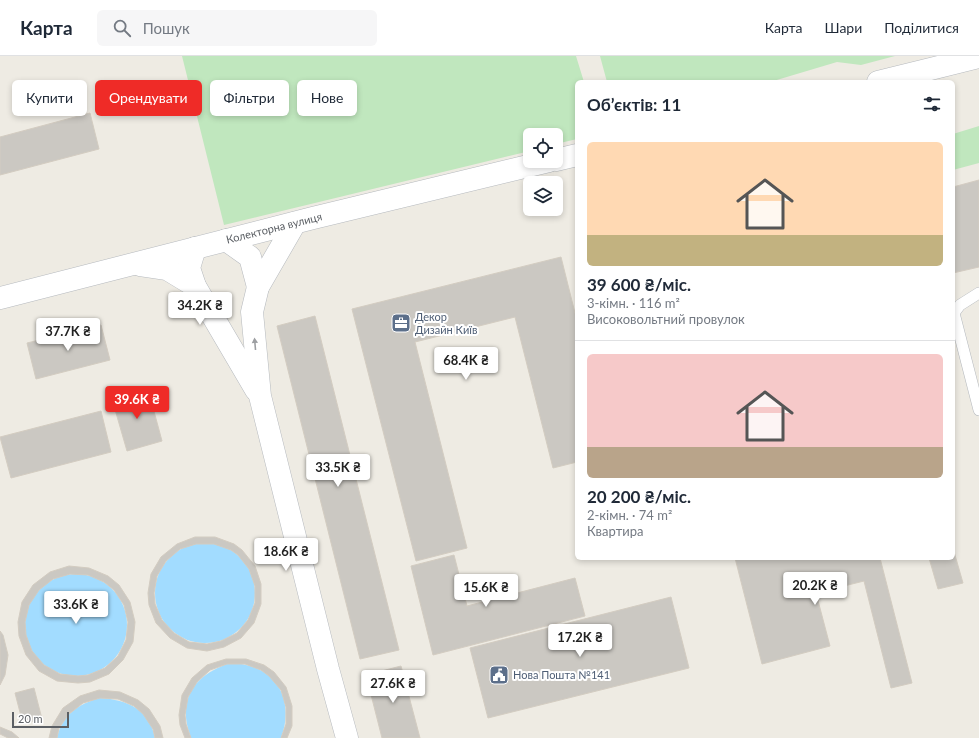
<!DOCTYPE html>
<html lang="uk">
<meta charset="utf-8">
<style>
body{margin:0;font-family:Lato,sans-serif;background:#f6f6f7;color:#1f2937;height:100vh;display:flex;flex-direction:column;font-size:15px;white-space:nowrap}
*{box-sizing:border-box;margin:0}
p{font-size:13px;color:#747a83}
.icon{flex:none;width:22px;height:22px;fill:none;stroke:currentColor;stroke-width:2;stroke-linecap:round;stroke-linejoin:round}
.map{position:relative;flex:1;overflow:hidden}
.drawer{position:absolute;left:575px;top:24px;width:380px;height:480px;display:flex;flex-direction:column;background:#fff;border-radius:6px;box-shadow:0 2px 6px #0003}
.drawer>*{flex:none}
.guide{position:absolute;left:12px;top:24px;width:380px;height:36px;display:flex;gap:8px}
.tools{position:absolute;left:523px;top:72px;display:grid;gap:8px}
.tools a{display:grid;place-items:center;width:40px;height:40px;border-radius:6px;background:#fff;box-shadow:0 2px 6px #0003;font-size:20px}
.scale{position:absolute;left:12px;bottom:10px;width:57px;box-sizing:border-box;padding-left:4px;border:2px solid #5b5f64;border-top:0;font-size:11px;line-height:14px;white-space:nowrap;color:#5b5f64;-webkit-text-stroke:3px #fff;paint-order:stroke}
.price{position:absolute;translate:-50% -34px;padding:0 9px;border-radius:4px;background:#fff;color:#222;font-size:13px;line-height:26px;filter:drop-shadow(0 1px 2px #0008)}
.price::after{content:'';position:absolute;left:50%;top:24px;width:12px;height:9px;margin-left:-6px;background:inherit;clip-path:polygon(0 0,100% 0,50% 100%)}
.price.active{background:#ef2b27;color:#fff}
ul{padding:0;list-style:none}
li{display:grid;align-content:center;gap:8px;height:212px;padding:0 12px}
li+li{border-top:1px solid #e0e1e3}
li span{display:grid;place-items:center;height:124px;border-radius:6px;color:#555}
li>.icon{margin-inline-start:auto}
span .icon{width:72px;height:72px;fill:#fffc;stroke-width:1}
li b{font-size:17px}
h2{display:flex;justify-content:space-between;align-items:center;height:48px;padding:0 12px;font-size:17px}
.pill{padding:0 14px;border-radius:6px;background:#fff;box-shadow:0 2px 6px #0003;font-size:14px;line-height:36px}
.pill.active{background:#ef2b27;color:#fff}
header{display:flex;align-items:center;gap:24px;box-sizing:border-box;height:56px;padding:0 20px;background:#fff;border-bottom:1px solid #e0e1e3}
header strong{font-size:19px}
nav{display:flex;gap:22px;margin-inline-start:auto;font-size:14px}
.search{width:280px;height:36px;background:#f6f6f7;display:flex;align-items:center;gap:10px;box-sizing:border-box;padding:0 14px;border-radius:6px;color:#747a83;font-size:15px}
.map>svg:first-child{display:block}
.green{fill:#c0e7be}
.water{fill:#a2dcff}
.building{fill:#cbc8c2;stroke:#d3ccc1;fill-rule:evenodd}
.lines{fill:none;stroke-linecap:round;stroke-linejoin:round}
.lane-casing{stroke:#b5b9be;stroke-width:12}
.street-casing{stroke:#b5b9be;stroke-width:23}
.lane{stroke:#fff;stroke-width:11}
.street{stroke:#fff;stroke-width:22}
.oneway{fill:#9d9fa2}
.labels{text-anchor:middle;stroke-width:4;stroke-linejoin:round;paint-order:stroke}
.street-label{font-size:11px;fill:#5b5f64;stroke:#fff}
.service-label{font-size:11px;fill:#4e5e75;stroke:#fff;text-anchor:start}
</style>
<header>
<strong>Карта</strong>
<div class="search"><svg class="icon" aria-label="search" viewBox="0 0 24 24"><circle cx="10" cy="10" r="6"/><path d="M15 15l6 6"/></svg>Пошук</div>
<nav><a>Карта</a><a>Шари</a><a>Поділитися</a></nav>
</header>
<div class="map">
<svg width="979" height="682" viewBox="0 0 979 682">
<rect width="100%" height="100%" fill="#eeebe3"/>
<g class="green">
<path d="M182,0H576L584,26H577V83L556,88V79H530V95L224,169Z"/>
<path d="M600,0H895L861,9L837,6L770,26H607Z"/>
<path d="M979,70V107L953,114V78Z"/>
</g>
<g class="water">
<circle cx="205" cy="537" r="50"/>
<circle cx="76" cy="569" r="51"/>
<path d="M227,608C233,608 240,607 246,609C282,617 293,650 281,682H191C177,645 192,621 227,608Z"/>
<path d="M100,642C128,644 149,653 155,682H57C62,659 78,648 100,642Z"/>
</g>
<g class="building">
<path d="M90,57L99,93L0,119V81Z"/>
<path d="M979,124V211L953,217V131Z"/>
<path d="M561,201L577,265V406L553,412L515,261L415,286L467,492L416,505L352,253Z"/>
<path d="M315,260L399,594L360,603L277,270Z"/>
<path d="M101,269L110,304L36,323L27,287Z"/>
<path d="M148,333L162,385L127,395L112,343Z"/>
<path d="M101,355L111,396L11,422L0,381Z"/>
<path d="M195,481H215L234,488L242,494L255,510L261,528V548L254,567L241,582L224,591L207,595L187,592L170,582L156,567L149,549L148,537L151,518L161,501L177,488ZM196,488H214L231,494L238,499L249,513L255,530V547L248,564L237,577L221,585L207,588L189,586L174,577L162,564L155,548L154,537L157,520L166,505L180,493Z"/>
<path d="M953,492L963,527L938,533L929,502H953Z"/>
<path d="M454,499L467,550L575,522L585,560L433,599L411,510Z"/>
<path d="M735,502H880L912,627L891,632L864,525L816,537L830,590L762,608Z"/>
<path d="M69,510L89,512L108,520L119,529L130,546L135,566L133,586L123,604L109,618L90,626L78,627L57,625L39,615L26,599L19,580L18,566L22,546L33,529L50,516ZM70,518L88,519L104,526L114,534L124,549L128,566L126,584L118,600L105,612L88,619L78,620L60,618L44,609L32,595L26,579L25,566L29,549L39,534L53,523Z"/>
<path d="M671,541L689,612L488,662L470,592Z"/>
<path d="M0,575L3,579L8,599L5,619L0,629Z"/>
<path d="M226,603H246L264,609L274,616L286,631L292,650V670L287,682H281L286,668V651L281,634L269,620L261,614L245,608H227L210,614L197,626L188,641L185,659L186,668L191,682H185L180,669L179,659L182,639L192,622L207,609Z"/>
<path d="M401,610L420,682H382L366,619Z"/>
<path d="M34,632L42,663L23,668L15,637Z"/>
<path d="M99,634L120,636L138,644L149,653L160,670L163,682H155L153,673L143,658L134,650L118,643L100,642L83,647L69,658L59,672L57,682H49L52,670L63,652L80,640Z"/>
<path d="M0,671L12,676L19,682H8L0,678Z"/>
</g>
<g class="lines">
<defs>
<path id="lane" d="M979,237L960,249L954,257L979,354"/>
<g id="street">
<path d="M878,26L979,1"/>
<path d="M556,104L577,99"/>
<path d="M295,167L258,231L252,256L260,340L328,613L347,682"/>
<path d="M226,184L250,201L258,231"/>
<path d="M195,192L189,212L195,230L256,334"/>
<path d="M140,209L167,213L195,230"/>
<path d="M0,242L313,162L549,105"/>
</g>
</defs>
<use href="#lane" class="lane-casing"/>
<use href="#street" class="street-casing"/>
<use href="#lane" class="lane"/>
<use href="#street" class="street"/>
</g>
<defs><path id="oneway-solid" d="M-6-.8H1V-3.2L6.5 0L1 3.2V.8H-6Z"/></defs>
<use class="oneway" href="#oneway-solid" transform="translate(255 288) rotate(-95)"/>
<defs>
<symbol id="office-square" viewBox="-11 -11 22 22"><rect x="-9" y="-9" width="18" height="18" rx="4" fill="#5c6f8a" stroke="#fff"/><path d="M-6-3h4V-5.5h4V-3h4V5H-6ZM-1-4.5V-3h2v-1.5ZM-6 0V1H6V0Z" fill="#fff"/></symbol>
<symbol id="civic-square" viewBox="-11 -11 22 22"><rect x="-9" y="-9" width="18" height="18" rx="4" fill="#5c6f8a" stroke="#fff"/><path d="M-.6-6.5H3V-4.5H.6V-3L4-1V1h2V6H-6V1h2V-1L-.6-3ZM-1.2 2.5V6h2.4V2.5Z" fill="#fff"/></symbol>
</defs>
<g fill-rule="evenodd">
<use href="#office-square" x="390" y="256" width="22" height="22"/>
<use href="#civic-square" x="488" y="608" width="22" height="22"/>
</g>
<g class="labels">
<g class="street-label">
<text transform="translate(274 172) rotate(-14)" y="4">Колекторна вулиця</text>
</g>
<g class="service-label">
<text x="415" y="265">Декор<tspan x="415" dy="13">Дизайн Київ</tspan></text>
<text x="513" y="623">Нова Пошта №141</text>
</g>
</g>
</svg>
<div class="tools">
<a><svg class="icon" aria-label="locate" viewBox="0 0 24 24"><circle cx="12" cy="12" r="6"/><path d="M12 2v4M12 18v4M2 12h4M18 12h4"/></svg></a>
<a><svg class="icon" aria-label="layers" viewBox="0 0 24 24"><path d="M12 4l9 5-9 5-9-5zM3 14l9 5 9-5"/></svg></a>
</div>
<div class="scale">20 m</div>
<b class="price" style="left:200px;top:270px">34.2K ₴</b>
<b class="price" style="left:68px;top:296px">37.7K ₴</b>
<b class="price" style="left:466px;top:325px">68.4K ₴</b>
<b class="price active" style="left:137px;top:364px">39.6K ₴</b>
<b class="price" style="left:338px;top:432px">33.5K ₴</b>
<b class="price" style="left:286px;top:516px">18.6K ₴</b>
<b class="price" style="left:815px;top:550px">20.2K ₴</b>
<b class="price" style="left:486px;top:552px">15.6K ₴</b>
<b class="price" style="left:76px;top:569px">33.6K ₴</b>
<b class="price" style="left:580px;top:602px">17.2K ₴</b>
<b class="price" style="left:393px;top:648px">27.6K ₴</b>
<div class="guide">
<a class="pill">Купити</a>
<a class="pill active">Орендувати</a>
<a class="pill">Фільтри</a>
<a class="pill">Нове</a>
</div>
<section class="drawer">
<h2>Об’єктів: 11<svg class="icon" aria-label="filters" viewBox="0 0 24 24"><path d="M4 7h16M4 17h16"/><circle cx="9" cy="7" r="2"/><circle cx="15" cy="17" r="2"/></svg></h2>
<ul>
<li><span style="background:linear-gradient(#ffd9b3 75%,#c2b280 0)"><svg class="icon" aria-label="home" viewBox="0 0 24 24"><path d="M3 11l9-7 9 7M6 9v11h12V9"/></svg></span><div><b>39 600 ₴/міс.</b><p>3-кімн. · 116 m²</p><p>Високовольтний провулок</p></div></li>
<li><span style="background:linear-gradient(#f6c9c9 75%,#b9a48a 0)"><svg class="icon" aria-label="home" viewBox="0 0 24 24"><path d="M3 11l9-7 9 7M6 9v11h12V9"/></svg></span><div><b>20 200 ₴/міс.</b><p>2-кімн. · 74 m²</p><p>Квартира</p></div></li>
</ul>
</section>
</div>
